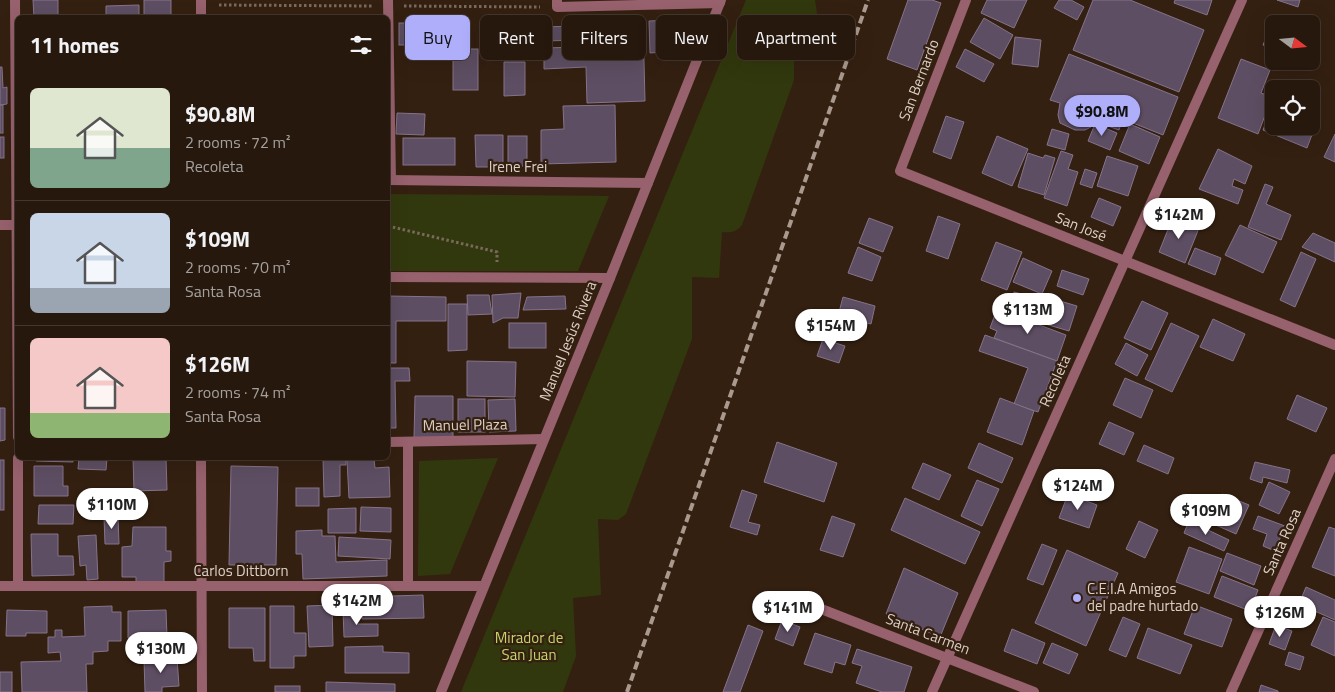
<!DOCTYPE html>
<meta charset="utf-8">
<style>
body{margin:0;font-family:"Titillium Web",sans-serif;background:#33251b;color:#f1f3f6;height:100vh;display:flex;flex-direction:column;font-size:19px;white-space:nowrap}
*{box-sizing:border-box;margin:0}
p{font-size:16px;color:#a4a09d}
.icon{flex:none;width:28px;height:28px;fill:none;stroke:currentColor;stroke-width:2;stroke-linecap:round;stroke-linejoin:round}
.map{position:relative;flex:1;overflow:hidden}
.side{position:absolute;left:15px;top:15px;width:375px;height:445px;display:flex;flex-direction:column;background:#27180d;border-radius:8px;box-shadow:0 5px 20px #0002,0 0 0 1px #43372e}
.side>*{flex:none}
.banner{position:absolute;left:405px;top:15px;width:475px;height:45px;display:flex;gap:10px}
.needle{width:32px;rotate:106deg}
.tools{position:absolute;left:1265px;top:15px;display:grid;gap:10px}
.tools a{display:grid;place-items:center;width:55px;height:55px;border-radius:8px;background:#27180d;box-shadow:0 5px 20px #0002,0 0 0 1px #43372e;font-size:25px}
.price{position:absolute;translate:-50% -42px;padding:0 11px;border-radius:18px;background:#fff;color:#222;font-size:16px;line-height:32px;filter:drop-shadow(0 1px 2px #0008)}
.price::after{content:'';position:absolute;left:50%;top:30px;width:15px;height:11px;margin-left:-8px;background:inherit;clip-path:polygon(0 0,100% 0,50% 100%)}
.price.active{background:#afaefa;color:#111}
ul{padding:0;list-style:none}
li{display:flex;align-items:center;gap:15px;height:125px;padding:0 15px}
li+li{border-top:1px solid #43372e}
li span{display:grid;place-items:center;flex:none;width:140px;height:100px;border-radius:8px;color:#555}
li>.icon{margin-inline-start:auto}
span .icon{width:60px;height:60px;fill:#fffc;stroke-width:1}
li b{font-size:21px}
h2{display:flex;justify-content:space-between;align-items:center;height:60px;padding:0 15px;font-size:21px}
.chip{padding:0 18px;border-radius:8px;background:#27180d;box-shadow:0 5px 20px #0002,0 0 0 1px #43372e;font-size:18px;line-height:45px}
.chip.active{background:#afaefa;color:#111}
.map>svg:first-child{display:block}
.green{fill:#32380d}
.building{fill:#5e4e63;stroke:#84738a}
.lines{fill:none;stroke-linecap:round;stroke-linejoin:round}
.path{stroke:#7a695c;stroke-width:3;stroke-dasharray:2.5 2.5;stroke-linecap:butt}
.minor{stroke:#97616d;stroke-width:10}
.tertiary{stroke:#97616d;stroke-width:10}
.rail{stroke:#a9998e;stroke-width:4;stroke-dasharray:8 4;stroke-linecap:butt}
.poi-dot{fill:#afaefa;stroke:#342011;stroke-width:2}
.labels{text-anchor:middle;stroke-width:4.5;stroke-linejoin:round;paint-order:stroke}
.street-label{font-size:15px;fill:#ded0c6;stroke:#342011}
.poi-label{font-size:15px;fill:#ded0c6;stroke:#342011;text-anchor:start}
.park-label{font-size:15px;fill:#c4d46b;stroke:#342011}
</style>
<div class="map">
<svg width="1335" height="692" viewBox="0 0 1335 692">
<rect width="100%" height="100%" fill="#342011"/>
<g class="green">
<path d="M746,0H815L818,20L794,21V80L742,225C736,232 731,233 722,232L719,278L692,277V339L626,514L618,520L598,519L601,595L573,598L576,656L563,692H461Z"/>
<path d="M388,194L609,196L578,271H388Z"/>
<path d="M498,458L450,574L418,576L419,461Z"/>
</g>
<g class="building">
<path d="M33,0H58V18H34Z"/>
<rect x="144" y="0" width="27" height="18"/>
<path d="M908,0H932L941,3L917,70L887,59Z"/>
<path d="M987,0H1027L1014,28L981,13Z"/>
<path d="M1059,0H1071L1084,7L1077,20L1054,8Z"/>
<path d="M1093,0H1130L1204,30L1179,92L1073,50Z"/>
<path d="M1175,0H1212L1207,15L1174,3Z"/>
<path d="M1277,0H1300L1298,7Z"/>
<path d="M139,5V18H106V6Z"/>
<path d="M984,18L1013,35L1000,59L970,42Z"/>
<path d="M673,20L662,52L650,53L649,21Z"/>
<path d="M529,21V46L493,47L492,22Z"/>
<path d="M1273,21L1279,24H1274V50L1263,45Z"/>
<rect x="399" y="23" width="53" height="22"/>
<path d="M643,23L645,101L587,103L586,67L544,69V48L577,47V40L546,41V27Z"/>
<path d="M1015,37L1041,40L1038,67L1012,64Z"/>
<rect x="453" y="49" width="25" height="41"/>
<path d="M965,49L994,64L984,82L956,67Z"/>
<path d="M1069,54L1178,97L1163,135L1098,109L1091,127L1085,130H1075L1060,123L1058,115L1060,103L1050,100Z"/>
<path d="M1241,59L1270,70L1261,93L1272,97L1258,134L1218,118Z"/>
<path d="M504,62H525V95L504,96Z"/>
<path d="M0,67H2L3,88L7,87V104L0,105Z"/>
<rect x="0" y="105" width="3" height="28"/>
<path d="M615,105L616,162L541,164V130L564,129L563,106Z"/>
<path d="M397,113L425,114L424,135L396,134Z"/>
<path d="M1269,115L1274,117V126H1298L1313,132L1307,148L1263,130Z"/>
<path d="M946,116L964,122L951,159L933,152Z"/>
<path d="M1108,116L1122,121L1119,130L1105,125Z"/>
<path d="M1095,124L1117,133L1110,150L1088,141Z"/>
<path d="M1130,124L1160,137L1149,164L1119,151Z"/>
<path d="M1052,129L1069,134L1065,150L1047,145Z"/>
<path d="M1335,134V162L1324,157Z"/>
<path d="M475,135H503V167H476Z"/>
<rect x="508" y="136" width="19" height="30"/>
<path d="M997,136L1028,149L1012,186L982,173Z"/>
<rect x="0" y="137" width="4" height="21"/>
<rect x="403" y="138" width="52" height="27"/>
<path d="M1218,149L1252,166L1245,184L1234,179L1232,186L1243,190L1238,204L1199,189Z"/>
<path d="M1061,151L1073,155L1068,169L1078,172L1067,206L1044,198Z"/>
<path d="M1028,153L1043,158L1045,155L1055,158L1044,195L1018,187Z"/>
<path d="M1107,156L1138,166L1128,196L1097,186Z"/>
<path d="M1085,169L1097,173L1092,188L1080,184Z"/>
<path d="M1265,184L1273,187L1266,204L1291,215L1281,240L1248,227Z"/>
<path d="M1099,198L1121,207L1113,226L1091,217Z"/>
<path d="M938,216L960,224L948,259L926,251Z"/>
<path d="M1173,217L1199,228L1185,263L1159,252Z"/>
<path d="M869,218L893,227L883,252L859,243Z"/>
<path d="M1240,225L1277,242L1263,273L1225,255Z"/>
<path d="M1313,233L1335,243V262L1302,247Z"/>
<path d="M996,242L1022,252L1007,290L981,280Z"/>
<path d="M858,247L881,257L872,281L848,273Z"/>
<path d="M1195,248L1221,258L1215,275L1188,264Z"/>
<path d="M1301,252L1316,259L1295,307L1280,300Z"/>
<path d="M1023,258L1052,271L1042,294L1013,282Z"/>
<path d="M1062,270L1089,279L1083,295L1057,286Z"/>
<path d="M1014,292L1040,299L1036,313L1011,307Z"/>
<path d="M521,293L518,318H503L493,323L492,295Z"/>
<path d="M467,295H489L492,314L468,315Z"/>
<path d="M388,296L446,297V321H396V363H388Z"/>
<path d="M565,296L566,309L523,310L527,297Z"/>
<path d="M843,297L875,306L871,324L838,316Z"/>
<path d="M1050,298L1077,306L1069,331L1042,323Z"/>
<path d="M1142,301L1168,313L1151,350L1124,338Z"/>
<path d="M448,304H467V350L448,351Z"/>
<path d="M997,309L1066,335L1057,361L994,338L997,331L990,328Z"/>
<path d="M1213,319L1245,334L1233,361L1200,347Z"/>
<rect x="509" y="323" width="37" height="25"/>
<path d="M1171,323L1199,336L1172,392L1145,379Z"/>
<path d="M985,335L1057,361L1038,412L1014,404L1028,368L979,351Z"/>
<path d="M823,339L845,346L839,363L817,356Z"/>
<path d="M1126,343L1148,355L1137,376L1115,364Z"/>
<path d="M467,361L516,362L515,397L467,396Z"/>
<path d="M388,368H409L410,381H395L396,428H388Z"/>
<path d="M1125,378L1153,390L1141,418L1113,405Z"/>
<path d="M1297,395L1327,408L1316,432L1287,419Z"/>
<path d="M415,396H453V438H414Z"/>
<path d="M1000,398L1034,411L1022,445L987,432Z"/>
<rect x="458" y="399" width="27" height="33"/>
<path d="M515,399L516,431L489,432L488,400Z"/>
<path d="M0,408H5V440L0,441Z"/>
<path d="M1109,422L1134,433L1124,455L1099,444Z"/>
<path d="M777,442L837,463L824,502L764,482Z"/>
<path d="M979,443L1013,458L1002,483L968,468Z"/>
<path d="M1144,445L1174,458L1168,474L1137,461Z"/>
<path d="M36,458H73V462L36,461Z"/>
<path d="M79,458H107L106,470L78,469Z"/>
<path d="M133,458H166L167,490L134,491Z"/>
<path d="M323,458H346V465H340V496L324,497Z"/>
<path d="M374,459L375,468L389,467L390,497L349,498L347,460Z"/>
<rect x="0" y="460" width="4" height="50"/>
<path d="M1255,462L1290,470L1287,483L1263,477L1262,483L1250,479Z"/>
<path d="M923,463L951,475L939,500L912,488Z"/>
<path d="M34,466H63V486H68V496H34Z"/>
<path d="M231,466L278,467L276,565H229Z"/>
<path d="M977,480L999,489L982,526L961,516Z"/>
<path d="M1269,482L1290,492L1279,514L1259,505Z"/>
<rect x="296" y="488" width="23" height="18"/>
<path d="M742,490L757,495L748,522L760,525L757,535L730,527Z"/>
<path d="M1068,494L1097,505L1089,528L1059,518Z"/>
<path d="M1222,494L1249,505L1236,534L1209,522Z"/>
<path d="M905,498L980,532L965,564L891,530Z"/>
<path d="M39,505H74L73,524H38Z"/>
<path d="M361,507L391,508V532L360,531Z"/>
<path d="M356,508V533H328V509Z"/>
<path d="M118,516L119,544H105L104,517Z"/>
<path d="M832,516L855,524L843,557L820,550Z"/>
<path d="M1258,516L1285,526L1275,551L1263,546L1267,534L1253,529Z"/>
<path d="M1139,521L1158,530L1145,558L1126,549Z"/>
<path d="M1189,521L1229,540L1224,551L1184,533Z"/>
<path d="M133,527H166V551H171V561L164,562V585H136V577H122V547L132,546Z"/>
<path d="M1329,527L1335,529V576L1312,567Z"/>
<path d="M322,530V536H335L336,562L387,560V576L303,579L302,554H296V531Z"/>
<path d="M31,534H58V556H73L74,575L32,576Z"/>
<path d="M96,535L98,579L87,580L86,565L80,566L78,536Z"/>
<path d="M339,537L391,540L390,559L338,556Z"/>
<path d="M1042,544L1057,550L1043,585L1027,579Z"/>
<path d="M1189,547L1222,559L1209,594L1176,582Z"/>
<path d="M1067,550L1118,573L1086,646L1035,623Z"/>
<path d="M1227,553L1261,566L1254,585L1220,571Z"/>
<path d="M904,568L958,593L940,637L886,614Z"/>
<path d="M1222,576L1258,590L1250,611L1214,597Z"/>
<path d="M1306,587L1335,600V620L1299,604Z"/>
<path d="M423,595L424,618L362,619V597Z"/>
<path d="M332,605L333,646L309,647L307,606Z"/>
<path d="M1195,605L1232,619L1222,647L1184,634Z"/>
<path d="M112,606V612H121V641H108V651L93,652V664H86L87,692H22L21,662L61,661L60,652L48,653V637H55V630H62V637L85,636L84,607Z"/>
<path d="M270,606H294V633H306V656H294V668H270Z"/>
<path d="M229,608H265V661H254L253,648H229Z"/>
<path d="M7,610L47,611V633H26V636H6Z"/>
<path d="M166,610L167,637L128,638V611Z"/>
<path d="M343,610H355L356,624H378V636L344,637Z"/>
<path d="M1123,617L1140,624L1126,657L1109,650Z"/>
<path d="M1323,617L1335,622V656L1311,645Z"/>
<path d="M782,620L800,627L793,646L775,639Z"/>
<path d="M748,625L763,631L740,692H723Z"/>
<path d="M1276,625L1292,631L1285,650L1269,644Z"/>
<path d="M1148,628L1192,645L1180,674L1137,658Z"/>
<path d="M1012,629L1045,643L1037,664L1004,651Z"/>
<path d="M815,633L851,645L845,665L835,662L832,673L804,664Z"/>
<path d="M1052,643L1078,654L1069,674L1043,663Z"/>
<path d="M383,646V652L409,653V673H345V647Z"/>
<path d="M857,649L912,667L904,692H882L856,683L862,666L852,663Z"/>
<path d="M1289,652L1304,657L1300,670L1285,665Z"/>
<path d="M177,658L179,686L162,687V692H145L144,659Z"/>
<rect x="0" y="672" width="12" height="20"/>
<path d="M326,682L395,684V692H326Z"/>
<path d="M1261,685L1278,691V692H1259Z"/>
<rect x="275" y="686" width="25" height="6"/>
</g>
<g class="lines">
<g class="path">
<path d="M219,5L373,6"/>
<path d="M404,6L540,7"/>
<path d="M388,226L497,252V262"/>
</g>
<g class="minor">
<path d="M15,0L18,437"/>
<path d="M201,0V18"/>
<path d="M388,0L391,180"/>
<path d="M557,0V7L720,3"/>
<path d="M966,0L900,171L1335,345"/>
<path d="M388,180L648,183"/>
<path d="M0,225H16"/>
<path d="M388,277L610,278"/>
<path d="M388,442L543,439"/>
<path d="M408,442V586"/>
<path d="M18,458V586"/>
<path d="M201,458L202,692"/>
<path d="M0,586H483"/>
<path d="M811,605L1034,692"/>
<path d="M932,692L1242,0"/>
<path d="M1231,692L1335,459"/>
</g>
<path class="tertiary" d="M441,692L610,278L721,0"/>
<path class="rail" d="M627,692L868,0"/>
</g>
<circle class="poi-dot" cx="1077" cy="598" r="5"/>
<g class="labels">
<g class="street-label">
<text transform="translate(919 80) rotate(-69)" y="5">San Bernardo</text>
<text x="518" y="172">Irene Frei</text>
<text transform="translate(1081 227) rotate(22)" y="5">San José</text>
<text transform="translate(568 341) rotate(-68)" y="5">Manuel Jesús Rivera</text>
<text transform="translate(1055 381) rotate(-66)" y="5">Recoleta</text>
<text transform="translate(465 425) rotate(-1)" y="5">Manuel Plaza</text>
<text transform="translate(1282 542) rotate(-66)" y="5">Santa Rosa</text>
<text x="241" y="576">Carlos Dittborn</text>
<text transform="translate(928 634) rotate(21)" y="5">Santa Carmen</text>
</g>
<g class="poi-label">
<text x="1087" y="594">C.E.I.A Amigos<tspan x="1087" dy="17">del padre hurtado</tspan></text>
</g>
<g class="park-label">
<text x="529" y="643">Mirador de<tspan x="529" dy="17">San Juan</tspan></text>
</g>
</g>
</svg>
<div class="tools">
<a><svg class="needle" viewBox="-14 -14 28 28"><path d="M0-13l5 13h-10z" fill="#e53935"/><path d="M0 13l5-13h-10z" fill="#a4a09d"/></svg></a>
<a><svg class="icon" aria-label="locate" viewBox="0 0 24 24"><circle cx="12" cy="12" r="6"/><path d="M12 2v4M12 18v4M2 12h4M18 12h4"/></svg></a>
</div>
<b class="price active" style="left:1102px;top:137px">$90.8M</b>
<b class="price" style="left:1179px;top:240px">$142M</b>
<b class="price" style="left:1028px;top:335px">$113M</b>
<b class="price" style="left:831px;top:351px">$154M</b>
<b class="price" style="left:1078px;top:511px">$124M</b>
<b class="price" style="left:112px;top:530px">$110M</b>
<b class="price" style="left:1206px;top:536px">$109M</b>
<b class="price" style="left:357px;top:626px">$142M</b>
<b class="price" style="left:788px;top:633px">$141M</b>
<b class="price" style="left:1280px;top:638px">$126M</b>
<b class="price" style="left:161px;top:674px">$130M</b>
<div class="banner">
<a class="chip active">Buy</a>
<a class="chip">Rent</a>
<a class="chip">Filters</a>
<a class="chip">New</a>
<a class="chip">Apartment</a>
</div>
<section class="side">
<h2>11 homes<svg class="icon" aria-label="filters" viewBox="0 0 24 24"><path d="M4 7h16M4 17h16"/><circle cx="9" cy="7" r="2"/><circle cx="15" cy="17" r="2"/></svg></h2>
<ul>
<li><span style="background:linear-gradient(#dfe7d0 60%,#7fa58c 0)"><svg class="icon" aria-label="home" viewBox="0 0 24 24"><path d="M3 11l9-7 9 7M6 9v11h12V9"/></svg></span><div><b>$90.8M</b><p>2 rooms · 72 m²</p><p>Recoleta</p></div></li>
<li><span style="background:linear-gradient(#c9d6e8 75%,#9aa5b1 0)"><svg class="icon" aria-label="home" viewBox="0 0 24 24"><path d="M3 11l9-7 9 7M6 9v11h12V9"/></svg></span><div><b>$109M</b><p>2 rooms · 70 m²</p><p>Santa Rosa</p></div></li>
<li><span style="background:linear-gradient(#f6c9c9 75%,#8fb573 0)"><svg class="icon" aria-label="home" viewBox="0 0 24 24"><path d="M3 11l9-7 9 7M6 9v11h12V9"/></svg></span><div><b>$126M</b><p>2 rooms · 74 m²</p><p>Santa Rosa</p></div></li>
</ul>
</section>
</div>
